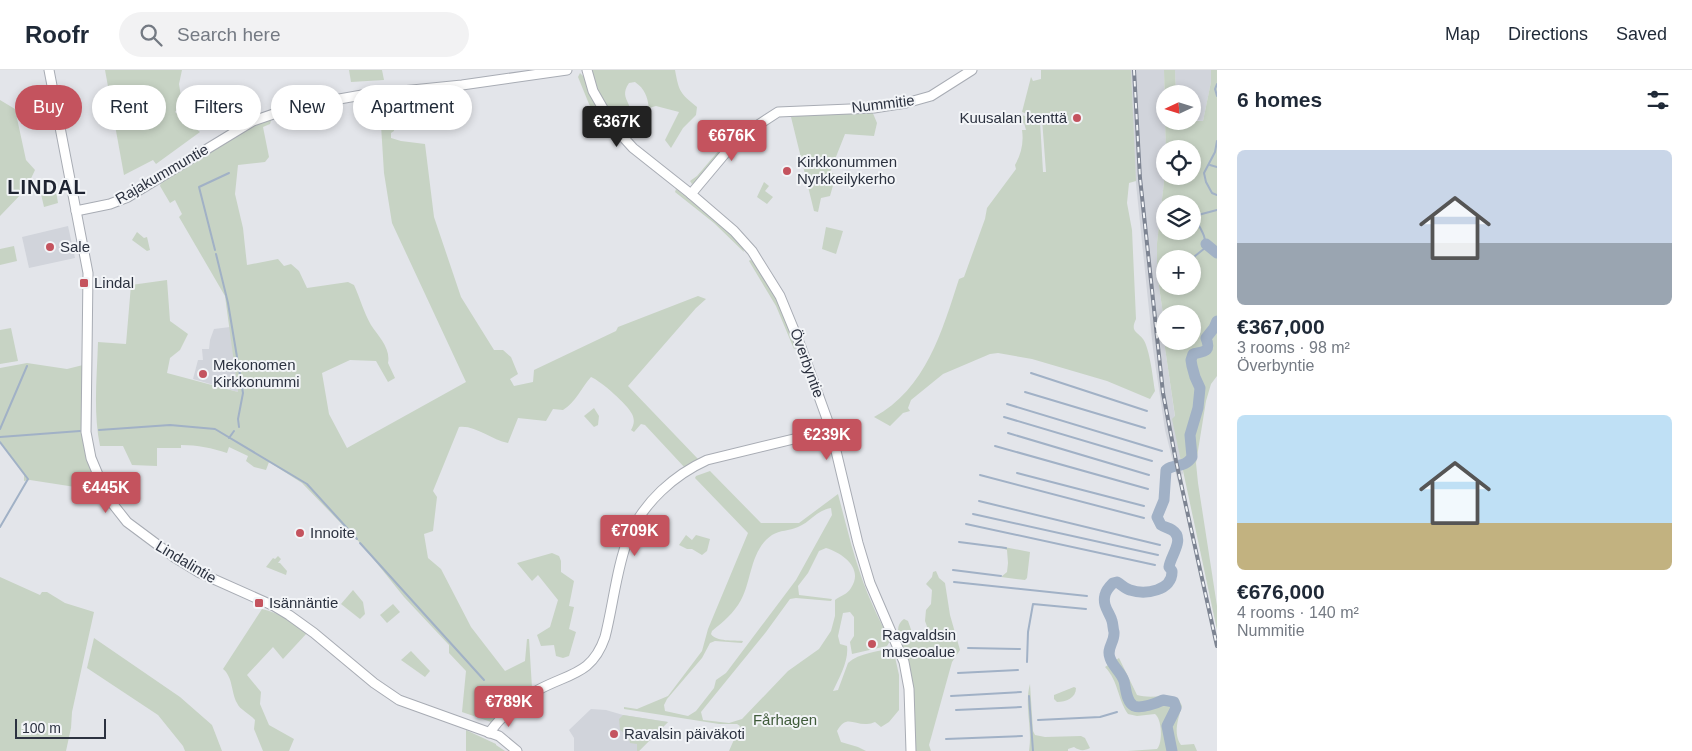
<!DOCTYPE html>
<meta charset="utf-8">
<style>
body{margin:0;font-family:Arial,sans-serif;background:#f2f2f3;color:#1f2937;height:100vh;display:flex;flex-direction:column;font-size:19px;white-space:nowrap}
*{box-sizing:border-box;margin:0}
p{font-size:16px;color:#747a83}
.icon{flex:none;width:28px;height:28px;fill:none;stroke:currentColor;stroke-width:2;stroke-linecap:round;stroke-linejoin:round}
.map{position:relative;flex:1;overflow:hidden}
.drawer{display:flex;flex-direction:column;background:#fff;width:475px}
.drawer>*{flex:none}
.top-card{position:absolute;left:15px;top:15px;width:475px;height:45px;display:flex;gap:10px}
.needle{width:32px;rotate:266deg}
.buttons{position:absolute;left:1156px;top:15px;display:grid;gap:10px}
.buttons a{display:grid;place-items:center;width:45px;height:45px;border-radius:50%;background:#fff;box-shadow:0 2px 8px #0003;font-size:25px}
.scale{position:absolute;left:15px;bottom:12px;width:91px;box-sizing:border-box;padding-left:5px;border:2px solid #2c3240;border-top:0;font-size:14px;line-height:18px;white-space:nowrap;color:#2c3240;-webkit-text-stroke:4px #f2f4f7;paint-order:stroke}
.price{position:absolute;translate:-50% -42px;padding:0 11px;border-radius:5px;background:#c4535e;color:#fff;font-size:16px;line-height:32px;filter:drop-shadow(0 1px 2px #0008)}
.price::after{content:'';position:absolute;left:50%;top:30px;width:15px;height:11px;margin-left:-8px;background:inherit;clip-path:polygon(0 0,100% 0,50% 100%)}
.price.on{background:#222;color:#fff}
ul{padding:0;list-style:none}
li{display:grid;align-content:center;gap:10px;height:265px;padding:0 20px}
li span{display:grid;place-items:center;height:155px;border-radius:8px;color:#555}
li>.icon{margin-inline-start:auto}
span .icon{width:90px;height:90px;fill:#fffc;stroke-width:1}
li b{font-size:21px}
h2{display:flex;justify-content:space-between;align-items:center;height:60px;padding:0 20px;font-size:21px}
.chip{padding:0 18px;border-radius:22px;background:#fff;box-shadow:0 2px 8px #0003;font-size:18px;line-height:45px}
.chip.on{background:#c4535e;color:#fff}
header{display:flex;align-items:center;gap:30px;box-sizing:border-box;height:70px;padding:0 25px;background:#fff;border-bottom:1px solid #e0e1e3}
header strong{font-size:24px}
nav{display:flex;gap:28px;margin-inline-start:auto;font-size:18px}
.search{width:350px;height:45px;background:#f2f2f3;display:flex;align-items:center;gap:12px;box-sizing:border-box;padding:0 18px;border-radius:28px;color:#747a83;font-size:19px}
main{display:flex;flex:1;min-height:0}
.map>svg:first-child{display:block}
.built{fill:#d1d4db}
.green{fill:#c7d3c4;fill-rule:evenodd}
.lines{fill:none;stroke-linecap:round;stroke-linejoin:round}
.stream{stroke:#a1b1c6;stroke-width:2}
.river{stroke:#a1b1c6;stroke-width:11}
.secondary-casing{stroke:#a8acb4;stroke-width:11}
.secondary{stroke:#fff;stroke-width:9}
.rail-casing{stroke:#7d8492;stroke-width:4}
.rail{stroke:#f2f4f7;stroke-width:2;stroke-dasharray:5.5;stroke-linecap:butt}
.poi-dot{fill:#c4535e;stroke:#f2f4f7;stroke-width:2}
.labels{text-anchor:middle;stroke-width:4;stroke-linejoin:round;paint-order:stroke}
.street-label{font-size:15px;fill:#2c3240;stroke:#f2f4f7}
.poi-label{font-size:15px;fill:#2c3240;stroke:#f2f4f7;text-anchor:start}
.park-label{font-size:15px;fill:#3f5b3a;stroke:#f2f4f7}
.district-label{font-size:20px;font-weight:bold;letter-spacing:1px;fill:#1e2331;stroke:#f2f4f7}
</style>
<header>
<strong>Roofr</strong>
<div class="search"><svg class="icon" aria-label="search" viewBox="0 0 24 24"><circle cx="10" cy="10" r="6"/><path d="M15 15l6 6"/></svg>Search here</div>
<nav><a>Map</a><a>Directions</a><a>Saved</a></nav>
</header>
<main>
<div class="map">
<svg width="1217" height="681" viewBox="0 0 1217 681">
<rect width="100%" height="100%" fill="#e3e5ea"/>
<g class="built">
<path d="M1131,0H1164V29L1166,75L1165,103L1157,173V202L1163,244L1165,278L1183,403L1178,412L1165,360L1153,279L1135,104Z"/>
<path d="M1175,0H1211V12L1203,51L1193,50L1192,24H1176Z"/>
<path d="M68,156L75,188L29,198L22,167Z"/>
<path d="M230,257L238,322L193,309L198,290H203L202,279H209L210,270L214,259Z"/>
<path d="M591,639L606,640L623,645L668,652L639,681H574V668L569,660Z"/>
</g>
<g class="green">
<path d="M105,0H182L179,14L182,33L175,42L200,62L156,94L153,90L124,105Z"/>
<path d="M349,0H382L384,10L351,12Z"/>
<path d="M590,0H675C679,22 680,23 697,37L696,45L683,58L671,78L665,70L679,42L656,36L649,38C647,26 645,19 635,12L629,13C616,32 641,33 625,57L627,64L634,72L635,75L616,54L596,19Z"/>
<path d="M1041,0H1131L1136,111L1129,113L1127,133L1132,160L1136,249C1130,262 1137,261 1143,269C1150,279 1153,309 1155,321L1150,329L1107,311L1032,289L998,283L990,284L943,304L911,330L908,338L910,341L903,343L890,356L874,347C926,319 942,261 959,209L964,207L985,149L987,138L1016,99L1015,95C1021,84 1024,73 1022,60H1026L1024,53L1022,54V45L1040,51L1043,102H1046L1042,49L1022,42L1031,7L1033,11L1041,9Z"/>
<path d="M1164,0H1175L1176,24H1165V47Z"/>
<path d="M1211,0H1217V306L1211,314L1206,331L1196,393L1198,413L1217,536V560L1172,349L1175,346L1165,278L1163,244L1157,202V173L1165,103V106H1192V79H1166L1165,51H1203L1211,12ZM1165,134H1192V161H1165ZM1165,189H1192V216H1165ZM1165,244H1192V271H1165Z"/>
<path d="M580,3L584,7L606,58L604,57L589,34L578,7Z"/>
<path d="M0,30L15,39L26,90L35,100L26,119L0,146Z"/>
<path d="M872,41L877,53L874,66L845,64L830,102L836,105L830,126L821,128L818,142L814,141L791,47L804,45Z"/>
<path d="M385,45H391L394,49V61L391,63V68L401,71L425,74L434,147L461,227L494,280H503L511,287L518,304L510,309L514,316L533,312L534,300L616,261L618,257L698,226L706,229L696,238L628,316L698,389L686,399L645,355L641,354L634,362L631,360C634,355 635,350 632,344C628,335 601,311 591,307C581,318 576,332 563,340L553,339L546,351L518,348L508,373C491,370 476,355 459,357L433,421L437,427L433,461L424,464L428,488L441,499L471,557L505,601L525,591L527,569H529L532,618L508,635L491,652L462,642L466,601L449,583V575L404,527L363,476L302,413L269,392L266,400L254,397L246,391L248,386L229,377L227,383C212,378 198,375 181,375V378H157V396L132,395L123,376H100C93,341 97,307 98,272L126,274L131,215L167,210L170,251L188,264L180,280L170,288L167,303L238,322L225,226L179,147L182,144L175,130L170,133L160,116L161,112L166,108L257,54L268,49L271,51L270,54L263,57L269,87L265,92L238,95L235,124L243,158L247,195L278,189L284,196L291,194L299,201L307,218L348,212L354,215C360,228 364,243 371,255C378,266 391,278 388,293L395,308L388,312L376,291L350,290L322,303L329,344L347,378L466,312L392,153L384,103L381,55Z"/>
<path d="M732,65L735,67L695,113L692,114L690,111L697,106Z"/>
<path d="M764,112L769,116L765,121L773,127L767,134L757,127Z"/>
<path d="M676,119L726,158L743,178L744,182L714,153L675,122Z"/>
<path d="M56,121L58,133L44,137L41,124Z"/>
<path d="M826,157L843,161L836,184L822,179Z"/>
<path d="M137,162L144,168L147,167L150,180L147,181L132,170Z"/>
<path d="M14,176L17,191L0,195V179Z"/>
<path d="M750,190L754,191L773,220L797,277L794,279L776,236L749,191Z"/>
<path d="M11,258L18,291L0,294V260Z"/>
<path d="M27,293L67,299L83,295C81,344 79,376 101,421L30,410L24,411V405L0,371V298Z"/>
<path d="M594,338L599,346L598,355L594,357L584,346Z"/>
<path d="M710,401L761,453H799L838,424C848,462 857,501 873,536C878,548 885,560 890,571L887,576L852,584L850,572L854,566V547L850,542L843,543L838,566L840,574L847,576C849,591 839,608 833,621L838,620L848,593C859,583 879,581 893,578L899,605V640L889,652L881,657L875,652C872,653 870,654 867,654C854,655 846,644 837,661L841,672L858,677L866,681H729L740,656L737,654H719L624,639V637L637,639L668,626L702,581L708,559L748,463L695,408L696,406ZM831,438L832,445L796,510L726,603L716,610L714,618L696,641L688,646L665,641L664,635L667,629L702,588L710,573L715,571L742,573L743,571C734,570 716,572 711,564L712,561C723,552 734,543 741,530C752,510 750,480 772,465C780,460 789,461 798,457C809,453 817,440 831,438ZM826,478C843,483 864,499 851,518C848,524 840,526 835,530V546L831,561L819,579L788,601L742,649L729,653L703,650L701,642L705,637L766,562L790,529L796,528L831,531L832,529L799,525L798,516L808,503L819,481Z"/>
<path d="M686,465L692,470L696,465L710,469L707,481L702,485L692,479H687L679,475Z"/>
<path d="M999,476L1030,482L1027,508L1025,510L1001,507L1007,502L1008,493L1007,480L999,477Z"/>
<path d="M552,483L559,486L561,491V502L574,511L569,536L574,537L569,559L576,562L569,586L563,588L556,586L554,575L541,576L537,565L550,557L558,530L538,505L532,511L517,493Z"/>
<path d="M278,486L281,489L278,493H280L287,501L286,505L266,497L273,488L275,489Z"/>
<path d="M936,501L939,508L945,513L950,545L960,580L952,592L931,668L929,675L931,681H916C912,650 916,618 907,588C903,575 891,558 904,549L908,551L914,568L929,562L925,551L926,540L931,534L932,520L926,514L932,507L933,502Z"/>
<path d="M0,507L40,525L42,522H47L65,533L94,542L72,642L71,658L66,681H0Z"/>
<path d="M353,520L363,532L365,544L360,549L341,534Z"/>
<path d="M393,534L400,542L387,553L380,545Z"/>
<path d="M262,539C280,543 293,552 307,563L283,589L273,577L247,605L261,622L260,634L269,655L294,669L289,681H263L254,659L255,650C249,643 240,640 237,633C231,622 233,607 223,599Z"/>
<path d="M94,568L180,627L212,655L222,681H185L183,676L158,645L87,598Z"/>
<path d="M411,581L430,601L425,607L401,590Z"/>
<path d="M1119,588L1137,625C1150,629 1164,624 1178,628L1182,636C1178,649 1173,663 1181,675L1194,674L1197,681H1128L1157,679C1163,673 1162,649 1155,644L1137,646L1128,644C1117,628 1119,612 1105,597Z"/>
<path d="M1030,614L1033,661L1035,665L1045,667L1081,666L1085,668L1090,678C1084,681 1080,681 1074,677L1068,679V681H1029C1033,659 1024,635 1030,614Z"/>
<path d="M1074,617L1076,618C1076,628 1066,632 1057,632L1054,629V625Z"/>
<path d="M623,645L668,652L639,681H637V674L630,673L629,667L620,660L619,649Z"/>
<path d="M466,660L496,674V675L505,681H466Z"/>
</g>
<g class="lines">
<g class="stream">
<path d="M1217,14L1215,19L1217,26"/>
<path d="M1217,71L1215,82L1204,103L1206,112L1212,123L1217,125"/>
<path d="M1210,95L1217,97"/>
<path d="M215,180L199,117L229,103"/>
<path d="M216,184L228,233L243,323L238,349L239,357"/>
<path d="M1192,191L1195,186L1205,178C1207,166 1200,159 1195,148L1198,145L1217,140"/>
<path d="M1160,201H1165"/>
<path d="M1031,303L1147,341"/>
<path d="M1025,322L1145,358"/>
<path d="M1007,334L1162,381"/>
<path d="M1004,347L1152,391"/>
<path d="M0,359L27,296"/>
<path d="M99,360L170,355L215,359L307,414L357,469"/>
<path d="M1008,363L1149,405"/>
<path d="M0,367L80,361"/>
<path d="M229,368L234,361"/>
<path d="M0,372L28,409L0,457"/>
<path d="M995,376L1148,419"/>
<path d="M1017,403L1144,436"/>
<path d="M980,405L1144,448"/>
<path d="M979,431L1160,475"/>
<path d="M973,444L1158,485"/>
<path d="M966,454L1155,495"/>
<path d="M959,472L1006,478"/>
<path d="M360,473L484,610"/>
<path d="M953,500L1001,506"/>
<path d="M954,512L1087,526"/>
<path d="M968,578L1020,579"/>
<path d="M1027,592L1028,562L1033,534L1086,539"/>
<path d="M958,603L1018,600"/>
<path d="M951,626L1021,622"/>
<path d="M1029,626L1033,681"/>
<path d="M956,640L1021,637"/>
<path d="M1038,650L1100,647L1117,642"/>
<path d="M946,669L1022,666"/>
</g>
<g class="river">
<path d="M1206,174L1217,183"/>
<path d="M1172,681L1167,656L1176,638L1174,632L1163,630C1157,633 1141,639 1134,636C1126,632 1126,618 1124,611C1121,602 1113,597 1110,588C1106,578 1115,572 1114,562C1113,559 1113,554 1112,551C1110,543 1102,536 1105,525C1106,520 1110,516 1113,513L1117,512C1122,515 1125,519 1130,520C1145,525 1173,521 1172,501L1169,497C1170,486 1186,469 1172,460C1169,458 1164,457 1161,455L1157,447L1164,430L1166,400C1175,393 1184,399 1192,387L1190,365L1198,338L1200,318L1195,307L1192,296L1191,290L1193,284C1206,281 1211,281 1206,268L1214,258L1217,251"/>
</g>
<defs>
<g id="secondary">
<path d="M49,0L88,203L86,362L91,388L104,419L112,433L127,452L174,487L200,503L274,536L289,545L314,563L374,613L399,630L499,666L517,681"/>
<path d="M587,0L593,21L613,56L633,78L691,124L734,161L752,181L780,226L801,277L831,360L858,473L870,513L904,592L909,619L911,681"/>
<path d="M691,124L738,68L778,42L874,38L906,33L931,26L972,0"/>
<path d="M76,141L110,134L128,127L253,51L294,37L362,25L462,15L567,0"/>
<path d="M489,663C503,644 518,631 538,620C569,603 592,605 605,567C613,536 617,495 629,466C644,432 674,405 707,390L831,360"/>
</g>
</defs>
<use href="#secondary" class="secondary-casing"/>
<use href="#secondary" class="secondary"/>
<defs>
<path id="rail" d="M1134,0L1140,108L1163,323L1176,391L1217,576"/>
</defs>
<use href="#rail" class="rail-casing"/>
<use href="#rail" class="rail"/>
</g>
<g class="poi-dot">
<circle cx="1077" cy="48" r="5"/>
<circle cx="787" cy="101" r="5"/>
<circle cx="50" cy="177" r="5"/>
<rect x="79" y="208" width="10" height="10" rx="2.5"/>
<circle cx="203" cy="304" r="5"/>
<circle cx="300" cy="463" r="5"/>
<rect x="254" y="528" width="10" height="10" rx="2.5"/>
<circle cx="872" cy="574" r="5"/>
<circle cx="614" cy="664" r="5"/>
</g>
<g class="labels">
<g class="street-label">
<text transform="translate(883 34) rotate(-7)" y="5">Nummitie</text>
<text transform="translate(162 104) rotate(-30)" y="5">Rajakummuntie</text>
<text transform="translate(807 293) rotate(70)" y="5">Överbyntie</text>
<text transform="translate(186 492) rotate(31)" y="5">Lindalintie</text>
</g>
<g class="poi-label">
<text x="1067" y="53" text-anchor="end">Kuusalan kenttä</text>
<text x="797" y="97">Kirkkonummen<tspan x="797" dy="17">Nyrkkeilykerho</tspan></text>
<text x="60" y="182">Sale</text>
<text x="94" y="218">Lindal</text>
<text x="213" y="300">Mekonomen<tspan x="213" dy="17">Kirkkonummi</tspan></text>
<text x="310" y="468">Innoite</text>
<text x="269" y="538">Isännäntie</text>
<text x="882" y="570">Ragvaldsin<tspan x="882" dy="17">museoalue</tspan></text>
<text x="624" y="669">Ravalsin päiväkoti</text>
</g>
<g class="park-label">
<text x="785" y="655">Fårhagen</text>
</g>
<g class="district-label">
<text x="47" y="124">LINDAL</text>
</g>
</g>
</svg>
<div class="buttons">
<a><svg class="needle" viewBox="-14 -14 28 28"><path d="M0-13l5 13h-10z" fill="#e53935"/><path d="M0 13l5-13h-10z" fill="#747a83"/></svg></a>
<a><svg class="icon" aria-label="locate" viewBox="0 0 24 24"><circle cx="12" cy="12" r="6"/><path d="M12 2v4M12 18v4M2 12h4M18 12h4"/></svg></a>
<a><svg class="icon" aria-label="layers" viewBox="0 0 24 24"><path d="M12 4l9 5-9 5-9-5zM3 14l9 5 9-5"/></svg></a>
<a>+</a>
<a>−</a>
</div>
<div class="scale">100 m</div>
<b class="price on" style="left:617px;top:78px">€367K</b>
<b class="price" style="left:732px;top:92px">€676K</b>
<b class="price" style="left:827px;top:391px">€239K</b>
<b class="price" style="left:106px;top:444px">€445K</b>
<b class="price" style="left:635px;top:487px">€709K</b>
<b class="price" style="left:509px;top:658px">€789K</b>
<div class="top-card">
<a class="chip on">Buy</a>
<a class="chip">Rent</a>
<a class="chip">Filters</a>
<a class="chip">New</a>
<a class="chip">Apartment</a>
</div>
</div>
<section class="drawer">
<h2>6 homes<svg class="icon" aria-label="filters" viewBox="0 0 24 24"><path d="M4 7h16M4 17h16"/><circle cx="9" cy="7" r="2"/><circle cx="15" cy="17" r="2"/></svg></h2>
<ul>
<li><span style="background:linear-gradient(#c9d6e8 60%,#9aa5b1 0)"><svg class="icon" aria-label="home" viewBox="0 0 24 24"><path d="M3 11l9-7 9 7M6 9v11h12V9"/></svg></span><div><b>€367,000</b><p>3 rooms · 98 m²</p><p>Överbyntie</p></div></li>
<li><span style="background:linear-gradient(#bfe0f5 70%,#c2b280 0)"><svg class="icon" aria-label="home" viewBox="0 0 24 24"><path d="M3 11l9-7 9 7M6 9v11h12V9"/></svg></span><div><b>€676,000</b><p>4 rooms · 140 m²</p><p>Nummitie</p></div></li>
</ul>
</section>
</main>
